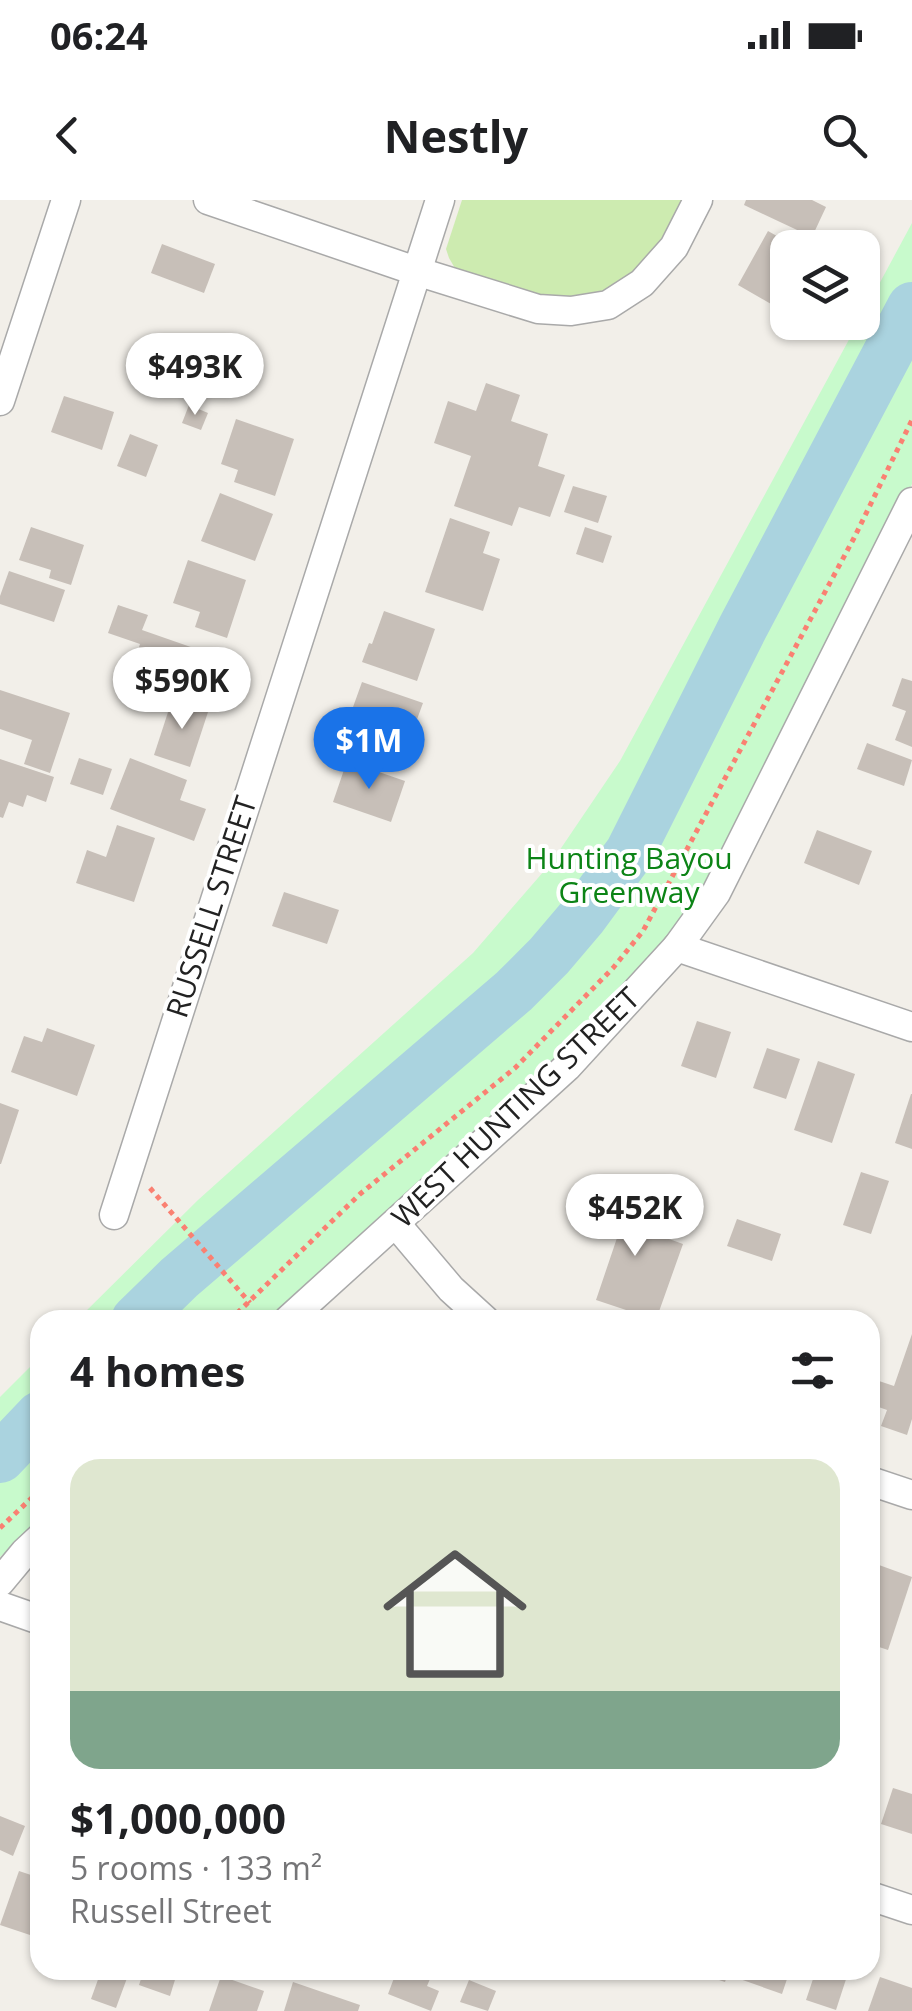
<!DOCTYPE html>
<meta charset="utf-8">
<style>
body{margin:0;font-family:"Open Sans",sans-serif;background:#f2f2f2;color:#202124;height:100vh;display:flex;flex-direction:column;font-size:38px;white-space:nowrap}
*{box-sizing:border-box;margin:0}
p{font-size:32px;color:#757577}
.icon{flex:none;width:55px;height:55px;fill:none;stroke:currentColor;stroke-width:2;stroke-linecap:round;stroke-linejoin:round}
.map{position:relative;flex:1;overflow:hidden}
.side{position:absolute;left:30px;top:1110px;width:850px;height:670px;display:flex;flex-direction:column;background:#fff;border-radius:30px;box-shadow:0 2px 8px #0004}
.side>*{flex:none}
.controls{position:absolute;left:770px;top:30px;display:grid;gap:20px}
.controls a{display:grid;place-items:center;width:110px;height:110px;border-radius:20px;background:#fff;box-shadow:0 2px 8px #0004;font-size:50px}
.price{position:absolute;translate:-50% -85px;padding:0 22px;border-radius:35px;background:#fff;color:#222;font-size:32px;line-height:65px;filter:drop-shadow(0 2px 5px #0008)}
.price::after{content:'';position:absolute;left:50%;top:60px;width:30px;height:22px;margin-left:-15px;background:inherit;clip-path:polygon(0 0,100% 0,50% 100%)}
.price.active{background:#1a73e8;color:#fff}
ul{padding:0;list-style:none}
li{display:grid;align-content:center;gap:20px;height:530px;padding:0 40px}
li span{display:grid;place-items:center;height:310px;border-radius:30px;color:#555}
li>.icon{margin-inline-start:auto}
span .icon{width:180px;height:180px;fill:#fffc;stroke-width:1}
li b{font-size:42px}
h2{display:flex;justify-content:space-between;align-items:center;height:120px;padding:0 40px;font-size:42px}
.status{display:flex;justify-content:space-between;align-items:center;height:70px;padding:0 50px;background:#fff;direction:ltr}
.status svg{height:28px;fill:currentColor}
header{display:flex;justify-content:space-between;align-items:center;height:130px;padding:0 40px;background:#fff;font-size:45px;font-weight:700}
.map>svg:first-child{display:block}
.grass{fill:#cdebb0}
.park{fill:#c8facc}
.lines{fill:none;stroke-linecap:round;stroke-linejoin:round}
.river{stroke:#aad3df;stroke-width:50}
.building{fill:#c7bfb8}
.minor-casing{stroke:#a9a9a9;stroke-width:31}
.path{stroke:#fa8072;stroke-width:5;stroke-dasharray:5 5;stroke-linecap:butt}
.minor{stroke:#fff;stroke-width:28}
.labels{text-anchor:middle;stroke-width:8;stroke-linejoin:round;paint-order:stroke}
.park-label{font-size:30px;fill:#0c8416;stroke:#fff}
.street-label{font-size:30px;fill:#222;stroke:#fff}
</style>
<div class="status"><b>06:24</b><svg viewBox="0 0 49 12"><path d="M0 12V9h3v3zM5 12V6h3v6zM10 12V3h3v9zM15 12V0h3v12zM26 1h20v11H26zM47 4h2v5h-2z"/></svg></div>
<header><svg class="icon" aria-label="back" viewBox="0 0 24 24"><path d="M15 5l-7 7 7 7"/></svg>Nestly<svg class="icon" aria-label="search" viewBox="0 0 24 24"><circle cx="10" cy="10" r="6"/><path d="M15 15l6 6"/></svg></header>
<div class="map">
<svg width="912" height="1811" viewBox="0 0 912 1811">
<rect width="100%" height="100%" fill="#f2efe9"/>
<path class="grass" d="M462,0H687L667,37L641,69L598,95L555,99L459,75L449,58L446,49Z"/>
<g class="park">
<path d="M912,23V284L687,721L590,833L400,1010L272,1120H77L198,1000L473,753L551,663L620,561L858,123L862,122L863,114Z"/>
<path d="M40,1157V1321L0,1357V1197Z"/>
</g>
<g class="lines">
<g class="river">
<path d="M136,1120L179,1078L514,791L549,756L583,716L630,652L743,427L912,107"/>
<path d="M0,1258L40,1216"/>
</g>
</g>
<g class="building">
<path d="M746,0H812L826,7L812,37L744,5Z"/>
<path d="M768,31L798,48H788V75L771,104L738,85Z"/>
<path d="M162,44L215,64L204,93L151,73Z"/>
<path d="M486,183L520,195L511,221L548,234L538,266L565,275L550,317L519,307L512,326L454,306L471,256L434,243L448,201L476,211Z"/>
<path d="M64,196L114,212L102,250L51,232Z"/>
<path d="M189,205L208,213L201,230L182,223Z"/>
<path d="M236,219L294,239L275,296L234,282L238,270L221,264Z"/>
<path d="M130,234L158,245L146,277L117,266Z"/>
<path d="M573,286L607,296L598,323L564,312Z"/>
<path d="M220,293L273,314L255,361L201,341Z"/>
<path d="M450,318L490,332L483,353L500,359L483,411L425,392Z"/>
<path d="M31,327L84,345L71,385L49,378L51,370L19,360Z"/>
<path d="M585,327L612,336L603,363L576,354Z"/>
<path d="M188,360L246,380L227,438L195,427L200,412L173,403Z"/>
<path d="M9,371L65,390L54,422L0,404V396Z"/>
<path d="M118,405L148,415L142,430L228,460L216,494L133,465L140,444L108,433Z"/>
<path d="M384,411L435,429L417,481L362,462L369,443L372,444Z"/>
<path d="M902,478L912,481V547L895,540L906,511L892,506Z"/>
<path d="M362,482L423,503L412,533L389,525L381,548L343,535Z"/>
<path d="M0,490L70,513L50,573L24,564L32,540L0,529Z"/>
<path d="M173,497L209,509L190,567L154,555Z"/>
<path d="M867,543L912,560L904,586L857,569Z"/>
<path d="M79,558L112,569L103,595L70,584Z"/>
<path d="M130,558L187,580L180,600L206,609L194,641L110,609Z"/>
<path d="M0,559L54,577L46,602L27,595L23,607L9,602L3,618L0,617Z"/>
<path d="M347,561L405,581L391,622L333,602Z"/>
<path d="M117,625L155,638L134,702L76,683L87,650L106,657Z"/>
<path d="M817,630L872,651L859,685L804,663Z"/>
<path d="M284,692L339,710L327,744L272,726Z"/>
<path d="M697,821L731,832L716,878L681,866Z"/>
<path d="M47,828L95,845L77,896L11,872L24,836L42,842Z"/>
<path d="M767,848L800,859L786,899L753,888Z"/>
<path d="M818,861L855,874L832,943L794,930Z"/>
<path d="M911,894H912V949L895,943Z"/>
<path d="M0,903L19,910L1,964H0Z"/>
<path d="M861,972L889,981L871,1034L843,1025Z"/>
<path d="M609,986L642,998L633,1026L683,1044L656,1120L596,1100L618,1035L595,1027Z"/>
<path d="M737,1019L781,1034L772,1061L727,1046Z"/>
<path d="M912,1134V1219L907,1235L881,1226L887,1210L870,1204V1178L894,1186Z"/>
<path d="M879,1365L912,1377L888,1450L870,1444V1391Z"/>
<path d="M893,1588L912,1594V1634L881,1624Z"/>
<path d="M0,1616L25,1626L13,1656L0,1650Z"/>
<path d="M19,1671L40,1678L39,1738L0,1725Z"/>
<path d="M130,1770L116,1808L91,1799L100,1774L90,1770Z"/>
<path d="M144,1770H178L170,1796L139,1785Z"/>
<path d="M397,1770L433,1772L427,1786L439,1791L431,1811L388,1794Z"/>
<path d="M689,1770H729L725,1782Z"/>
<path d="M740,1770H790L782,1794L737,1778Z"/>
<path d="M816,1770H849L836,1810L806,1800Z"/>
<path d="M221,1776L264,1791L257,1811H209Z"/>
<path d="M880,1777L912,1788V1811H868Z"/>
<path d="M469,1780L496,1791L488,1811L460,1802Z"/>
<path d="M293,1782L360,1805L358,1811H284Z"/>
</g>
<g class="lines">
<defs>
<g id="minor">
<path d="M208,0L416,71L538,109L571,111L608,105L642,83L674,47L698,0"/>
<path d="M0,201L66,0"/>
<path d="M677,747L912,827"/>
<path d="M114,1015L440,0"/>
<path d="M396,1024L451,1089L485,1120"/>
<path d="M288,1120L567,867L677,747L716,693L912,302"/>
<path d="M870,1281L912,1295"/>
<path d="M0,1382L25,1352L40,1338"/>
<path d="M0,1406L40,1420"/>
<path d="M870,1696L912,1710"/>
</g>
</defs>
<use href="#minor" class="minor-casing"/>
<g class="path">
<path d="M150,988L250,1103"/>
<path d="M230,1120L360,994L515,868L613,768L643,731L854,338L912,220"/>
<path d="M0,1328L40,1290"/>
</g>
<use href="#minor" class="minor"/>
</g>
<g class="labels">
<g class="park-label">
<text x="629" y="669">Hunting Bayou<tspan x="629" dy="34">Greenway</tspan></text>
</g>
<g class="street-label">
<text transform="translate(212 707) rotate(-72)" y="10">RUSSELL STREET</text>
<text transform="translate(516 908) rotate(-44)" y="10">WEST HUNTING STREET</text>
</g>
</g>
</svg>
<div class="controls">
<a><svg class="icon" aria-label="layers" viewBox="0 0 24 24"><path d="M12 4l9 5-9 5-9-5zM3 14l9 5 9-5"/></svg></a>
</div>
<b class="price" style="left:195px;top:218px">$493K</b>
<b class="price" style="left:182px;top:532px">$590K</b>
<b class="price active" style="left:369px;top:592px">$1M</b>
<b class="price" style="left:635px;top:1059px">$452K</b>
<section class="side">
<h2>4 homes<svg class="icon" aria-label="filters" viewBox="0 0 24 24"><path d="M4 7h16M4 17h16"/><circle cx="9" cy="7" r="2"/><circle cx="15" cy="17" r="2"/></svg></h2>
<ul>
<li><span style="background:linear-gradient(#dfe7d0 75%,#7fa58c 0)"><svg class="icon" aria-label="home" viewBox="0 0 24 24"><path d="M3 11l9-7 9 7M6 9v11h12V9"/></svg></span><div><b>$1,000,000</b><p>5 rooms · 133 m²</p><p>Russell Street</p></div></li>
</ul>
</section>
</div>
